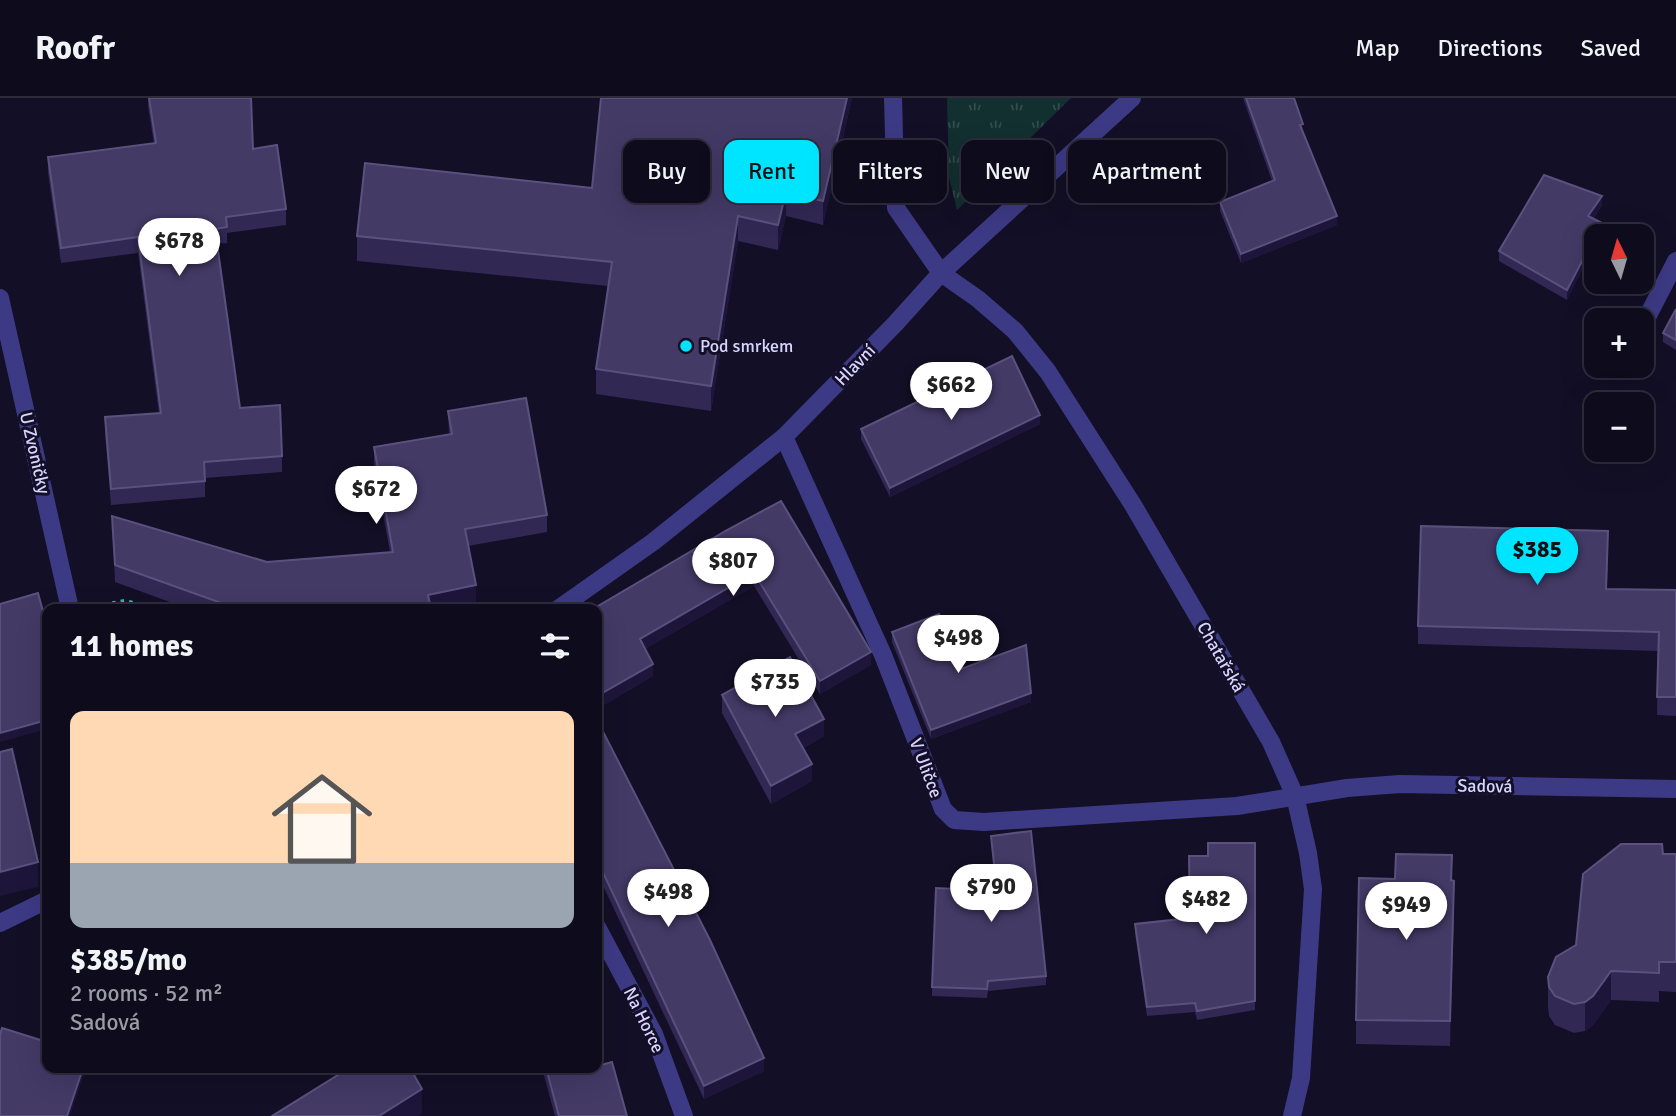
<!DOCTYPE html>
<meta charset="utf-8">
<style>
body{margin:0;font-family:Signika,sans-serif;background:#171425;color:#f1f3f6;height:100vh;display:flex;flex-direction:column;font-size:26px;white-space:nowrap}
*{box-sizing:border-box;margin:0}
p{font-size:23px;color:#9b9ba3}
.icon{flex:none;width:38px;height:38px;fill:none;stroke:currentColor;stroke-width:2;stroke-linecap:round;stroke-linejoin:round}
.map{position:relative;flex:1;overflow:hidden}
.sheet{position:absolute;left:42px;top:506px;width:560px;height:469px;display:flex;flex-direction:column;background:#0e0b1c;border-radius:14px;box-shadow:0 7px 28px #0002,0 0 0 2px #2e2b3b}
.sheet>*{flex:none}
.banner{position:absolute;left:623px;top:42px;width:665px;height:63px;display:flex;gap:14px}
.needle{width:46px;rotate:355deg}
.buttons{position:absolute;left:1584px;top:126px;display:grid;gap:14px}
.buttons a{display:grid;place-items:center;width:70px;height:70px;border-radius:14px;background:#0e0b1c;box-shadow:0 7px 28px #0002,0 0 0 2px #2e2b3b;font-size:35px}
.price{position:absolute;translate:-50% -60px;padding:0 16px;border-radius:24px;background:#fff;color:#222;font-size:23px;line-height:46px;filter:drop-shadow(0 2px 4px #0008)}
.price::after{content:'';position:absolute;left:50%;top:42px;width:21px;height:16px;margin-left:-10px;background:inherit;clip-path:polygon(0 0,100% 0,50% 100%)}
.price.active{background:#00e5ff;color:#111}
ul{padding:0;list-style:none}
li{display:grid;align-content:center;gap:14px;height:371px;padding:0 28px}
li span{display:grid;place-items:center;height:217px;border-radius:14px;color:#555}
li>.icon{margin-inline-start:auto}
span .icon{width:126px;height:126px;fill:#fffc;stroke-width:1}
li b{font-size:30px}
h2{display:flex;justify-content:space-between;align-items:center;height:84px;padding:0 28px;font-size:30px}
.tag{padding:0 24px;border-radius:14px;background:#0e0b1c;box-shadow:0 7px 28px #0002,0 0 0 2px #2e2b3b;font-size:24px;line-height:63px}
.tag.active{background:#00e5ff;color:#111}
header{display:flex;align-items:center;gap:42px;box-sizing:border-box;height:98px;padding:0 35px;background:#0e0b1c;border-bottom:2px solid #2e2b3b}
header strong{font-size:33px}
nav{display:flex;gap:38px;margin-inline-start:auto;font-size:24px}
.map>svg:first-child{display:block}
.grass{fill:url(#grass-tufts)}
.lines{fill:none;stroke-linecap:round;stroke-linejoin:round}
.path{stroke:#2fb8b0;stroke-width:4.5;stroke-dasharray:3.5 5;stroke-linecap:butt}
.minor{stroke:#3d3a85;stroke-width:18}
.wall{fill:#312854}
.shaded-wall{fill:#1d163a}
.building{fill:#433a66;stroke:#5a527e;stroke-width:2}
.poi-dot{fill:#00e5ff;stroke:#130f26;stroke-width:2.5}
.labels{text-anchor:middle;stroke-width:6;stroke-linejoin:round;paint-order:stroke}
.poi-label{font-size:18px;fill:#d9d4ff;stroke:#130f26;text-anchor:start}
.street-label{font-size:18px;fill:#d9d4ff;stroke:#130f26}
</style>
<header>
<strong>Roofr</strong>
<nav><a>Map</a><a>Directions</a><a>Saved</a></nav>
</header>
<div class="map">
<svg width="1676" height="1018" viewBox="0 0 1676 1018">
<defs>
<pattern id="grass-tufts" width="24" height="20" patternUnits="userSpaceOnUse" patternTransform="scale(1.75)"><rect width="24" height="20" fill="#12302f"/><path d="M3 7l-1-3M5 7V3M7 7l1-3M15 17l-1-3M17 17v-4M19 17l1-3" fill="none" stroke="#344d4e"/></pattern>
</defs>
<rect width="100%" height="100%" fill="#130f26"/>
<path class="grass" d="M947,0H1071L957,112L949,79Z"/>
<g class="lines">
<path class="path" d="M104,507L126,503L151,511"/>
<g class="minor">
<path d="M893,0L896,110L941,175L978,201L1015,233L1048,274L1133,407L1271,644L1295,698L1308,755L1313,791L1301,980L1292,1018"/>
<path d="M0,200L70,511"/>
<path d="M1642,229L1676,163"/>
<path d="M784,339L883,557L943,711L954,722L984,724L1237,708L1347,690L1400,686L1676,691"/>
<path d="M558,511L653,444L784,339L895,226L941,175L1132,0"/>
<path d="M0,825L47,802"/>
<path d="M597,829L654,936L684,1018"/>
</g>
</g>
<g class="wall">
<path d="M148,0H251L253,51L286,111V127L227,135V145L217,146L240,310L282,358V374L205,380V399L111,407L105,335V319L159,316L138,155L61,165L48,75V59L154,46L148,8Z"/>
<path d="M601,0H852L823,127L786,118L778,152L738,143L711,313L596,296V271L608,188L357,163V138L592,90Z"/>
<path d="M1243,0H1294L1303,35L1337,127L1241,165L1220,113V104L1272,83Z"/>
<path d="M1602,107L1593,121L1602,135L1600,138H1596L1567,202L1499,163V153Z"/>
<path d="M1676,211V252L1663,244V235Z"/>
<path d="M448,313L547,417V434L468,448L476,504L445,511H189L115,484L112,418L267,464L390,454L374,366V349L449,337Z"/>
<path d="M1040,326L890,399L861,341V331Z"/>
<path d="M727,432L871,567L820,596L754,488L645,551L653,578L597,611V511Z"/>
<path d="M1608,451L1607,491L1676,492V618L1657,617L1658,553L1418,546V528Z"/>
<path d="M892,534L961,571L1031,604L931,641L892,544Z"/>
<path d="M722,597L824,638L803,650L812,683L771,706L722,615Z"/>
<path d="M597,622L764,973L704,1001L597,775Z"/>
<path d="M991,738L1046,878V887L988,893L987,900L932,898V889L996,793Z"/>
<path d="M1255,745V912L1197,922L1195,914L1147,918L1135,835V826L1189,820L1208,758Z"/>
<path d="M1663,756H1676V894L1659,893V904L1611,902L1593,927L1585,933L1574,935L1555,927L1549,918L1548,908V879Z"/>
<path d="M1452,782L1454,808L1450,948L1356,946V922Z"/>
<path d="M542,970H597L627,1018H555Z"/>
</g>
<g class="shaded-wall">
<path d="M847,0H852L823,127V103Z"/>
<path d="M786,94V118L778,152V127Z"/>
<path d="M1602,98V107L1588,127V118Z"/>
<path d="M738,118V143L711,313V288Z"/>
<path d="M1337,118V127L1241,165V156Z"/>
<path d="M1602,125V135L1600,138H1596V146L1567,202V192Z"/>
<path d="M1040,317V326L890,399V390Z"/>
<path d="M754,475V488L640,554V541Z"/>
<path d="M476,487V504L445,511H428V497Z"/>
<path d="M871,554V567L820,596V583Z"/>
<path d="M653,566V578L597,611V598Z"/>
<path d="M1031,595V604L931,641V632Z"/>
<path d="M824,621V638L795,654V636Z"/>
<path d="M47,622V631L0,644V635Z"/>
<path d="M812,666V683L771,706V688Z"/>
<path d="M38,764V789L0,798V774Z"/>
<path d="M1454,783V808L1450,948V923Z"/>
<path d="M1611,873V902L1593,927L1585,933V904Z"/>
<path d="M764,960V973L704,1001V988Z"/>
<path d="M83,970H86L70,1018H67Z"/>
<path d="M422,991V1015L418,1018H379Z"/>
</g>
<g class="building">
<path d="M149,0H251L253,51L277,47L286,111L226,119L227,129L215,131L240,310L280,307L282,358L204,364L205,383L111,391L105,319L161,315L138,139L61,150L48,59L156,45Z"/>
<path d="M601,0H847L823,103L786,94L778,127L738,118L711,288L596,271L612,164L357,138L365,65L592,90Z"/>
<path d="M1246,0H1294L1303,26L1300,27L1337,118L1241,156L1220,104L1275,82Z"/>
<path d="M1544,77L1602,98L1588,118L1602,125L1567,192L1499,153Z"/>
<path d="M1676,211V242L1663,235Z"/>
<path d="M1012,258L1040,317L890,390L861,331Z"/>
<path d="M526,300L547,417L465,431L476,487L428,497L431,511H238L115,467L112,418L267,464L393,454L374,349L452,336L448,313Z"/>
<path d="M781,403L871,554L820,583L754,475L640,541L653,566L597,598V511H593L727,432Z"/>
<path d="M1421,428L1608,433L1606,491L1676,492V599H1657L1659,534L1418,528Z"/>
<path d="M38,495L47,528V622L0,635V506Z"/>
<path d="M939,516L961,571L1026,547L1031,595L931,632L892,534Z"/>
<path d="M790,559L824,621L795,636L812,666L771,688L722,597Z"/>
<path d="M597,622L710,842L764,960L704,988L597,762Z"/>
<path d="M12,651L38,764L0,774V654Z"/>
<path d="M1031,733L1046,878L988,883L987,891L932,889L936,790L997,793L991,738Z"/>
<path d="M1208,745H1255V903L1197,913L1195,905L1147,909L1135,826L1190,820L1189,758H1208Z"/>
<path d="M1621,746H1662L1663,756H1676V864H1659V875L1611,873L1593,898L1585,904L1574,906L1555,898L1549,889L1548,879L1556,859L1576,847L1583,776Z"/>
<path d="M1396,756L1452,757L1451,782L1454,783L1450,923L1356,922L1359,780L1395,781Z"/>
<path d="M2,930L47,944V970H83L67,1018H0V937Z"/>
<path d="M612,964L627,1018H559L546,970H597V968Z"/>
<path d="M339,970H410L422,991L379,1018H272L341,975Z"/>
</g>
<circle class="poi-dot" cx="686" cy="248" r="7"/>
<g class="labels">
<g class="poi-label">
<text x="700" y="254">Pod smrkem</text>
</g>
<g class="street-label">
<text transform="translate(855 267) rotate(-46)" y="6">Hlavní</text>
<text transform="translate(35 355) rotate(77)" y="6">U Zvoničky</text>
<text transform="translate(1221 559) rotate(60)" y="6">Chatařská</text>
<text transform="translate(926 670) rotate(69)" y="6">V Uličce</text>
<text transform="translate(1485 688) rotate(1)" y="6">Sadová</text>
<text transform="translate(644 922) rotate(64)" y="6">Na Horce</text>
</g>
</g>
</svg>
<div class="buttons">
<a><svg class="needle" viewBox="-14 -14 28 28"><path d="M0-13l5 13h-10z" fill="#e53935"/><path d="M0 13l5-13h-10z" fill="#9b9ba3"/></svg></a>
<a>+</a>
<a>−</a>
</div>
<b class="price" style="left:179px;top:180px">$678</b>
<b class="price" style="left:951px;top:324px">$662</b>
<b class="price" style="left:376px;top:428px">$672</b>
<b class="price active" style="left:1537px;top:489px">$385</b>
<b class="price" style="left:733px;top:500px">$807</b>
<b class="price" style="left:958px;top:577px">$498</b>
<b class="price" style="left:775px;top:621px">$735</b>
<b class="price" style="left:991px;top:826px">$790</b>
<b class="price" style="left:668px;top:831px">$498</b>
<b class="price" style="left:1206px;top:838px">$482</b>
<b class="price" style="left:1406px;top:844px">$949</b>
<div class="banner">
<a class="tag">Buy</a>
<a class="tag active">Rent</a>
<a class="tag">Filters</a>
<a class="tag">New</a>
<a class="tag">Apartment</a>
</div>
<section class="sheet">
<h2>11 homes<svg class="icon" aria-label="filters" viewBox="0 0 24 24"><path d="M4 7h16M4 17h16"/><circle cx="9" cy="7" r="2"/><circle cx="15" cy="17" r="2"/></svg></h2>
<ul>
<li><span style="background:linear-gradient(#ffd9b3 70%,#9aa5b1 0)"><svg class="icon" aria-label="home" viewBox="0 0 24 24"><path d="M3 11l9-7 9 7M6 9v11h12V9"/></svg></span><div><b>$385/mo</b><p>2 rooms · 52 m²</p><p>Sadová</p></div></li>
</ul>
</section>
</div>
